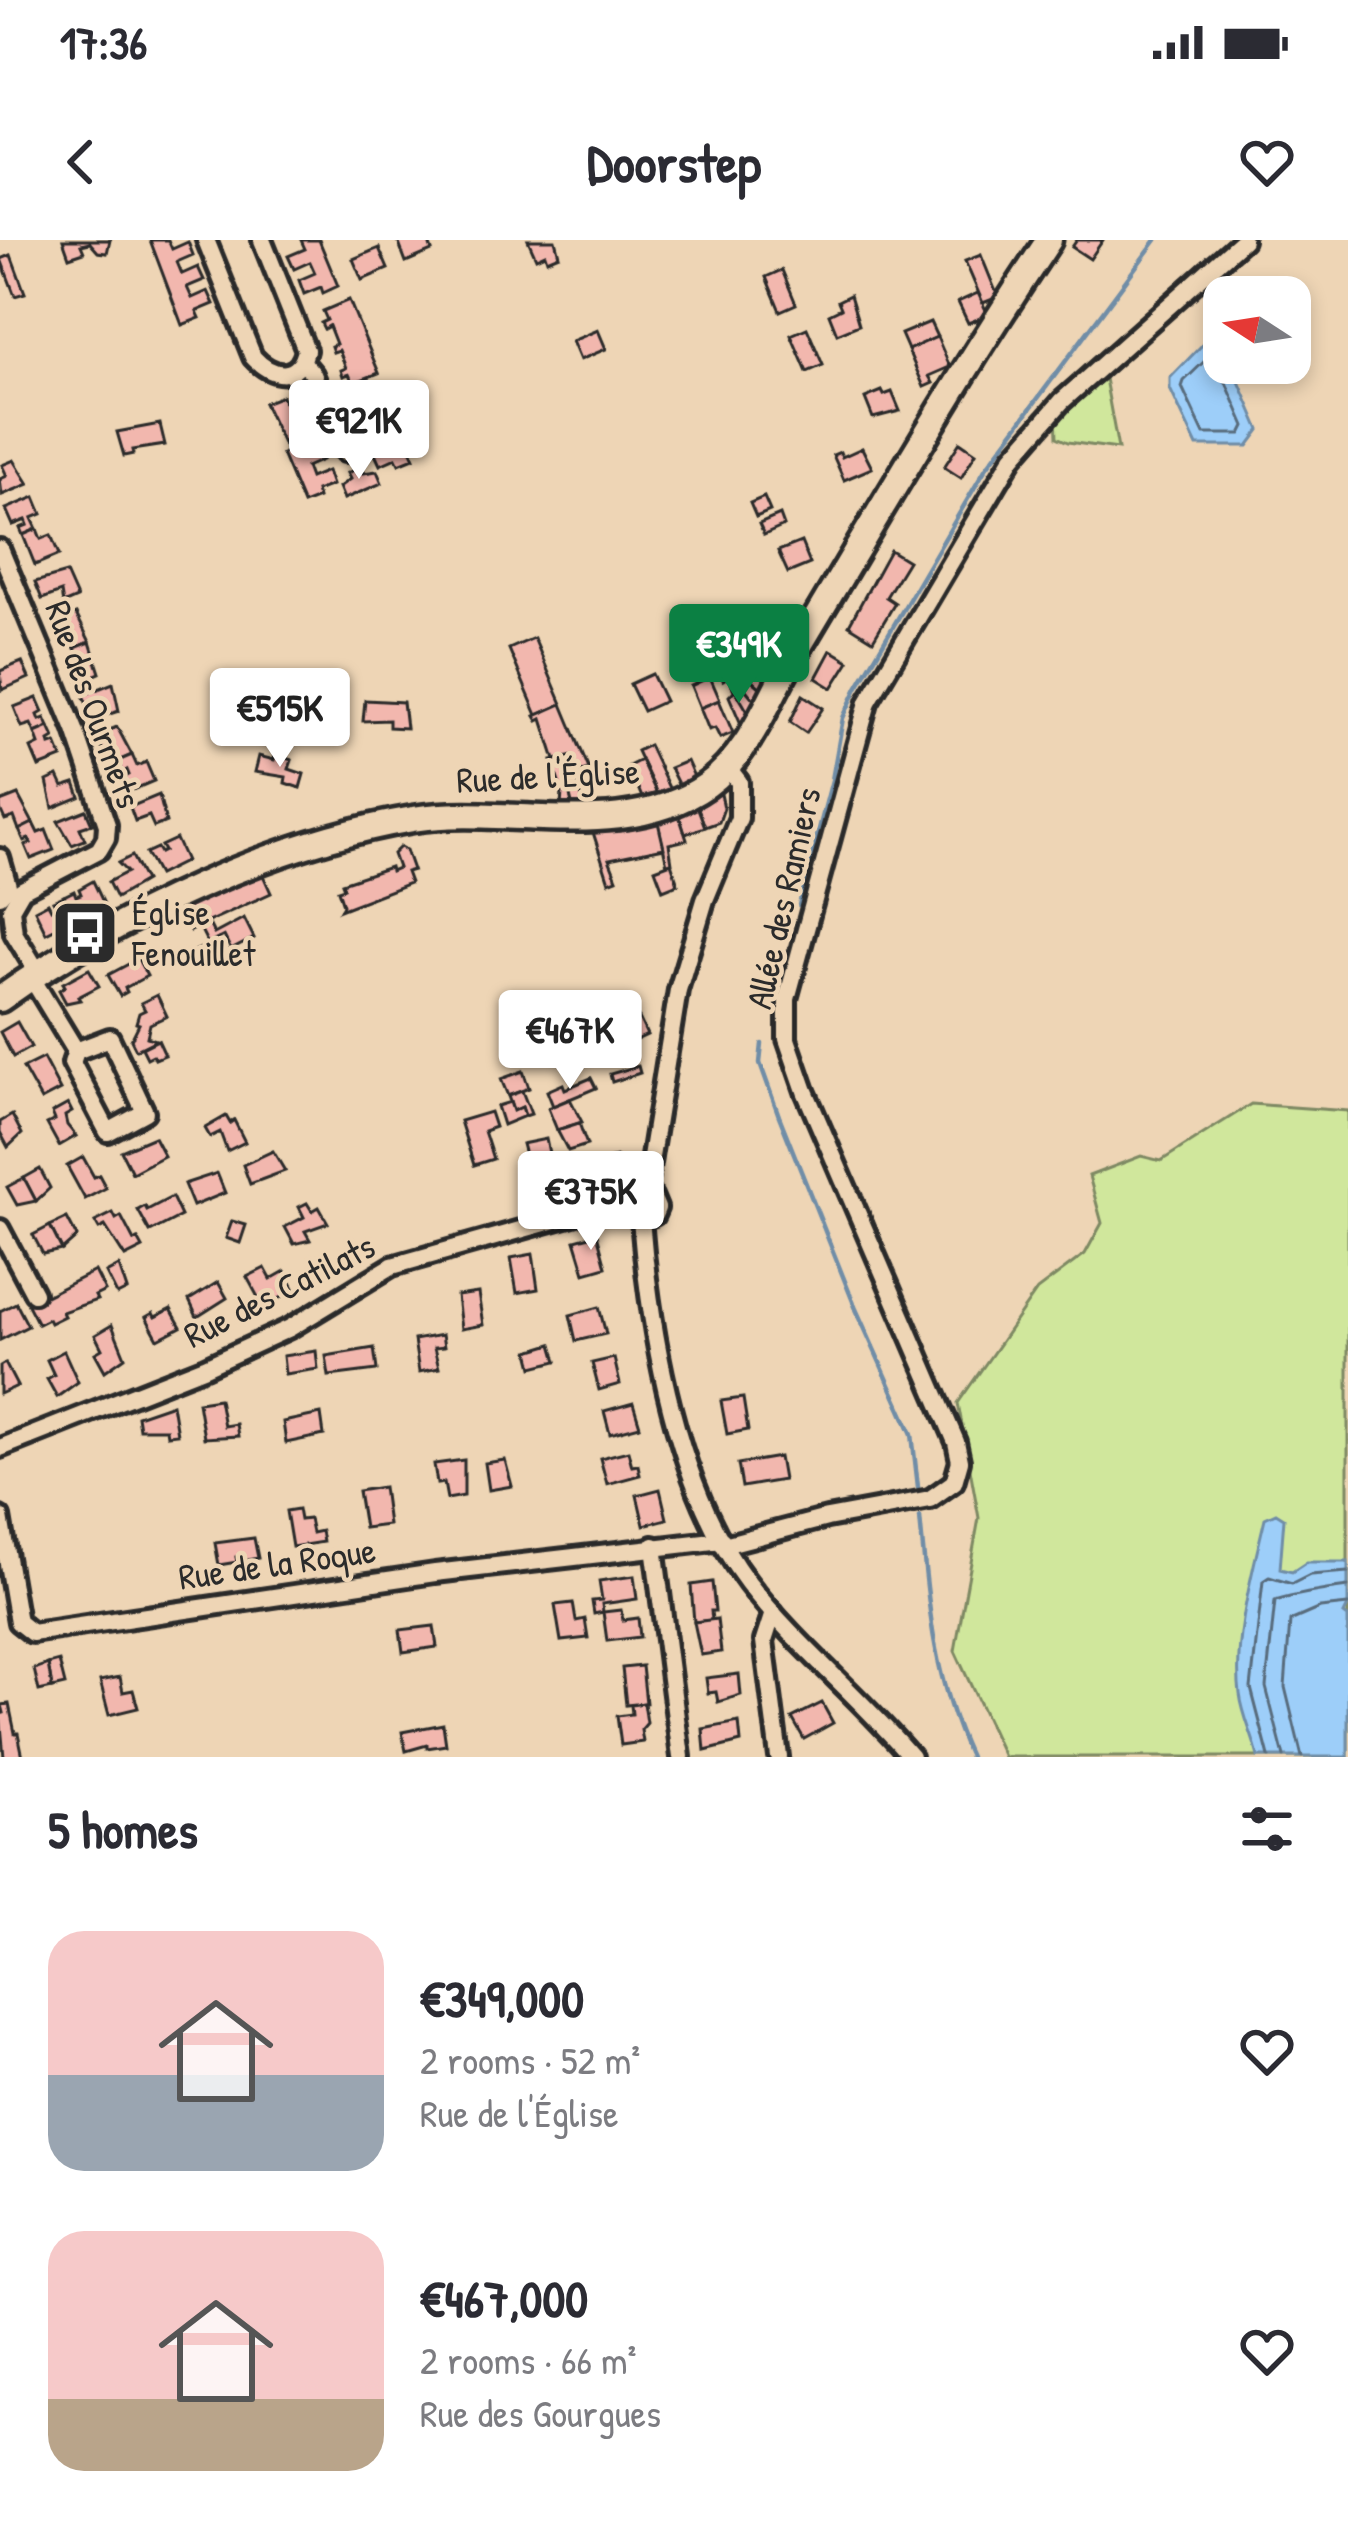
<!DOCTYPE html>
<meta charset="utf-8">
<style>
body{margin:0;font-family:"Patrick Hand",sans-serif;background:#f7f7f7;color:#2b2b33;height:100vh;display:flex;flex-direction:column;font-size:45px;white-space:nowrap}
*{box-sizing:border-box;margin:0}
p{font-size:39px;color:#7c7c81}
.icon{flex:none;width:66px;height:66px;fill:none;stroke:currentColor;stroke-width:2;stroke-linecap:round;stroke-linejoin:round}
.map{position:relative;height:1517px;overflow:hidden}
.side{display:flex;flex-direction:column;background:#fff;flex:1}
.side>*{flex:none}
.needle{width:78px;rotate:282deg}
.tools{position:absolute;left:1203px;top:36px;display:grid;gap:24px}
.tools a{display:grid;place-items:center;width:108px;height:108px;border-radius:24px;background:#fff;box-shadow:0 6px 18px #0003;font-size:60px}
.price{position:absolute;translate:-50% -102px;padding:0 27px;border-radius:12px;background:#fff;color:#222;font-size:39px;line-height:78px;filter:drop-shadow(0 3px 6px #0008)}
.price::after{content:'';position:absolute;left:50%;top:72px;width:36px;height:27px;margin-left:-18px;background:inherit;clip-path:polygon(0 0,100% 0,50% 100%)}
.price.active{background:#0b8043;color:#fff}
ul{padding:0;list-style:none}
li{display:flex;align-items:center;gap:36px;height:300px;padding:0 48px}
li span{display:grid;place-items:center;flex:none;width:336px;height:240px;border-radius:36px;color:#555}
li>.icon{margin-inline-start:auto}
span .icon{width:144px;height:144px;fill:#fffc;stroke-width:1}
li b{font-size:51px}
h2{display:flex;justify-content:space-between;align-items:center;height:144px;padding:0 48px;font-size:51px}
.status{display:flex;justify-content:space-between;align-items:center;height:84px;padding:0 60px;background:#fff;direction:ltr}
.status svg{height:33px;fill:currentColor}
header{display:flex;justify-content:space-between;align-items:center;height:156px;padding:0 48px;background:#fff;font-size:54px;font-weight:800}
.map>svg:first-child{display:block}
.green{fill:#d0e79c;stroke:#7e8964;stroke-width:3}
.water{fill:#9dcef9;stroke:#6f8da7;stroke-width:3}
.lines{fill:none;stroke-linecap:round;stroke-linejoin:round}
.shore{stroke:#596c7d;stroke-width:3}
.stream{stroke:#6f8da7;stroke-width:4.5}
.building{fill:#f2b7ae;stroke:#2b2b2b;stroke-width:3}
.street-casing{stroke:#2b2b2b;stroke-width:26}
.secondary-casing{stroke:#2b2b2b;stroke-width:33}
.street{stroke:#eed5b5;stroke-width:16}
.secondary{stroke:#eed5b5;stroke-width:24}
.labels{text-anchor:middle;stroke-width:9;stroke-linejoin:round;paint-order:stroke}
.street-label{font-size:36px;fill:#2b2b2b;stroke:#eed5b5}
.poi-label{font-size:36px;fill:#2b2b2b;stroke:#eed5b5;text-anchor:start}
</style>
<div class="status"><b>17:36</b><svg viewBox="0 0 49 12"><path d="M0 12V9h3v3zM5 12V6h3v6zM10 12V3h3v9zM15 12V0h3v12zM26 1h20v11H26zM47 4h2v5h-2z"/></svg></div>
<header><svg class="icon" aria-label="back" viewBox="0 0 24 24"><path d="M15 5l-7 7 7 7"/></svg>Doorstep<svg class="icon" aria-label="heart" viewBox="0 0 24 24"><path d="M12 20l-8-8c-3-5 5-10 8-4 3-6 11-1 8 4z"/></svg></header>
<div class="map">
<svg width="1348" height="1517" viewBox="0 0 1348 1517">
<rect width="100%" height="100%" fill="#eed5b5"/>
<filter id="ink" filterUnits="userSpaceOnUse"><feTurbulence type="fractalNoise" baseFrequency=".00833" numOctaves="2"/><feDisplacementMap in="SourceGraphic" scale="24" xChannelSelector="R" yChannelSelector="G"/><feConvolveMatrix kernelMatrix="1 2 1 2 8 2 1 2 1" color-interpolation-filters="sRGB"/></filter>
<g filter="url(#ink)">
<g class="green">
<path d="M1104,133L1118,209L1068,202L1057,197L1056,176Z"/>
<path d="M1251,864L1348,871V1517H1004L955,1411L979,1278L958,1163L1037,1050L1085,1014L1102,983L1089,936L1141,916L1161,921Z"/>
</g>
<g class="water">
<path d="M1217,98L1224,108V123H1231L1260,190L1248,206H1197L1170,149V138L1207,100Z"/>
<path d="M1276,1273L1284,1278L1280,1329L1292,1332L1307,1322H1348V1366L1344,1374L1348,1377V1517H1258C1253,1495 1243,1477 1240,1454C1233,1401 1253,1330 1265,1278Z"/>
</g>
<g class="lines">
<g class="shore">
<path d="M1214,112L1221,116V131L1245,186L1241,194H1204L1182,147L1184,141Z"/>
<path d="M1269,1517L1251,1448L1263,1341L1269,1337L1292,1344L1310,1335L1348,1332"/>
<path d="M1284,1517L1266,1447L1275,1361C1295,1355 1324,1350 1348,1347"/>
<path d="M1302,1517L1285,1447L1290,1381L1320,1368L1348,1365"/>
</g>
<g class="stream">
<path d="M799,665L832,540L843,478L857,448L986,228L1156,0"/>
<path d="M762,804L760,823L779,876L856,1069L912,1194L918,1247"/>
<path d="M920,1277C928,1363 933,1437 970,1517"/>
</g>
</g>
<g class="building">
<path d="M63,0H110L107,13L98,12L90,3L81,5L84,12L69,17Z"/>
<path d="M150,0H168L172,9L188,2L193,15L177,22L182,34L198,27L204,40L187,47L192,58L208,51L214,64L197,71L200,78L182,85Z"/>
<path d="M301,0H319L338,46L323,53L321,47L304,54L299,40L315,33L310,22L294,29L288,16L305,9Z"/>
<path d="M428,0L432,11L406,22L398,1Z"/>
<path d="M528,0H555L559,15L547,20L545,14L536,18Z"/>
<path d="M1077,0H1103L1090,19L1072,7Z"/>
<path d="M379,8L388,29L362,40L353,19Z"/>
<path d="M11,15L25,53L15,56L1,19Z"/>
<path d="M981,15L998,57L983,63L965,21Z"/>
<path d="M782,30L796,64L780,71L766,37Z"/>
<path d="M978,53L988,75L968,83L958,62Z"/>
<path d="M850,55L859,85L837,94L829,74L841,68L838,61Z"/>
<path d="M349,60L379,133L353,143L349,134L343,136L341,130L346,128L339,110L333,112L331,106L336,104L329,86L324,89L321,83L327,80L323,71Z"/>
<path d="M930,82L937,97L908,110L901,94Z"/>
<path d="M807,88L823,125L807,132L791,95Z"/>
<path d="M598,90L606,109L580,120L572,101Z"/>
<path d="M937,97L950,127L929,136L933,143L924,147L908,110Z"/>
<path d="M381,144L414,218L399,224L396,218L380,225L374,212L391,205L388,199L384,194L367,201L362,188L378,181L373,169L357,176L352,163L368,156L365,150Z"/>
<path d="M882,151L884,155L892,152L900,171L873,178L865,158Z"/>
<path d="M301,155L306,168L289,175L294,187L311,180L316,193L300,200L302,206L298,208L300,213L317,207L322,220L306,227L310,238L327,231L332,245L316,251L318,258L303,264L282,214L287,212L264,163L282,156L284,162Z"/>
<path d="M160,184L165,205L132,210L133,214L124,216L117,192Z"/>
<path d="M960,202L976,213L961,238L944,227Z"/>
<path d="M862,208L872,228L844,240L833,215L840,212L842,217Z"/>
<path d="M14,220L29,244L2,255L0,239L7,236L2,225Z"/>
<path d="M361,227L363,233L377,231L382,243L344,259L339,247L350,239L347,233Z"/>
<path d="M35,257L42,274L32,278L37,289L23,295L20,288L28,285L26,280L13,285L6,269Z"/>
<path d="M764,257L770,271L756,277L750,263Z"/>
<path d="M780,275L784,286L764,295L759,284Z"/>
<path d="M37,289L41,299L51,295L59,315L35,325L23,295Z"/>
<path d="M801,302L810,324L788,333L778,311Z"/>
<path d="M890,310L908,321L886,357L895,363L873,400L849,385Z"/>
<path d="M66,333L77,358L63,364L61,352L42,359L35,342Z"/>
<path d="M76,374L90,402L75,408L70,396L62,399L55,382Z"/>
<path d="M767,387L790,401L772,433L760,426L738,440L733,434L723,440L718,428L727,425L730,430L748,419Z"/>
<path d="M534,398L562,464L537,475L509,409Z"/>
<path d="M90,402L100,433L79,442L72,424L81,421L75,408Z"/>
<path d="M831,410L849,421L832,448L816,438Z"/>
<path d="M22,422L29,438L2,450L0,431Z"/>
<path d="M760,426L772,433L762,449L746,435Z"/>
<path d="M652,434L665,461L643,471L630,444Z"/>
<path d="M746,435L762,449L755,461L738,440Z"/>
<path d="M710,437L720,460L700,468L691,446Z"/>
<path d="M737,439L755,461L748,472L737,458L731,443Z"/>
<path d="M113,443L119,471L107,475L102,463L89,469L83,455Z"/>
<path d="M735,450L748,472L741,484L729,456Z"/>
<path d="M803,455L823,468L806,493L790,482Z"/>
<path d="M37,458L43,472L38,475L40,480L45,478L49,487L35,493L31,484L22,487L14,467Z"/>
<path d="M365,460L403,462L406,488L389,487V480L363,481Z"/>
<path d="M719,460L733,493L720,498L715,488L709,490L700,468Z"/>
<path d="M562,464L589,529L578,532L573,516L555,520L542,479L538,481L535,476Z"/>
<path d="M49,487L54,498L49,501L50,505L56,503L62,518L39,527L31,508L39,504L35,493Z"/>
<path d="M117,487L132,515L118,521L112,509L104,512L97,495Z"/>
<path d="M649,505L670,550L658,556L637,511Z"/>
<path d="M132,515L137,526L146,522L154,541L130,551L124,537L129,535L127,530L122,533L118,521Z"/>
<path d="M275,515L292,520L289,529L304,534L300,548L285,543L286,537L255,532L259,516L274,520Z"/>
<path d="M562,519L573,568L561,567L562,552L552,521Z"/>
<path d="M641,520L658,556L643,560L629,526Z"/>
<path d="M687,521L695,539L679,546L670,528Z"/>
<path d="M58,536L63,547L75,543L80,557L53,568L47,541Z"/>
<path d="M574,542L578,544L585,568H573L567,543Z"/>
<path d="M721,554L724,568L719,582L705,587L696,563Z"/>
<path d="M18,555L33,583L19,590L14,577L5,580L0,569V562Z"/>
<path d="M159,555L166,582L154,587L149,576L135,581L130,567Z"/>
<path d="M696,563L705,587L685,594L677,569Z"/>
<path d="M677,569L687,600L669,604L672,623L667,625L657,578Z"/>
<path d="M86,570L92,584L80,588L85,600L72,605L58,581Z"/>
<path d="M657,578L664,608L609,619L617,639L609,642L591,586Z"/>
<path d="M33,583L38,593L46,590L54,610L31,619L25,605L31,603L29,599L24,601L19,590Z"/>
<path d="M176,599L186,621L158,635L146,613L157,608L160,613L164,611L161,606Z"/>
<path d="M400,607L406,610L413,630L406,632L410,643L340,670L343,665L338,650L344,648L342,643L390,627L391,631L398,628L393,614Z"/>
<path d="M132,616L145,641L116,658L108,642L127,632L118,623Z"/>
<path d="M671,623L678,644L663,650L655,629Z"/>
<path d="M262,633L271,653L208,682L214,694L244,678L254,698L231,710L224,696L208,704L199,686L190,691L180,670Z"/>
<path d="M93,641L104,664L85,673L81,665L71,670L64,656L74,651L76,656L81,654L79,649Z"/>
<path d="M64,656L71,670L60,676L64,684L46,693L35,670L48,663L51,669L56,666L53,661Z"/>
<path d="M218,699L224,713L201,724L195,711Z"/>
<path d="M138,719L147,736L125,748L127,752L120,756L108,735Z"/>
<path d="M89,729L99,746L78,757L80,760L66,763L59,750L65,746L63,743Z"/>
<path d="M157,755L167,776L150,784L147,797L156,800L136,810L131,800L139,784L136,783L139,773L145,770L141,763Z"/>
<path d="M638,776L647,795L621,807L612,788Z"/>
<path d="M17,782L31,807L13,817L0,792Z"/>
<path d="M158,800L165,815L155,819L153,815L147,818L142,808Z"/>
<path d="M43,818L60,850L41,860L23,828Z"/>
<path d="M638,826L640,833L612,842L610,834Z"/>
<path d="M523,831L529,848L508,856L501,839Z"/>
<path d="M591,838L596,848L553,866L547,851L563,844L565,849Z"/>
<path d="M522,851L531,874L525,876L522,867L513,871L508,856Z"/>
<path d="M570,859L582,882L557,890L548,868Z"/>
<path d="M510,862L513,871L522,867L525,876L503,885L497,866Z"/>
<path d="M68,864L72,872L65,876L67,885L76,896L59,906L47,884L55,880L52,873Z"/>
<path d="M490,872L495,887L484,891L493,919L474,925L460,881Z"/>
<path d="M12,875L22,894L8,907L0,892V882Z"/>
<path d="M226,876L230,883L234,880L245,902L227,911L220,892L210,897L205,888Z"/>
<path d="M579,883L587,905L568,911L557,890Z"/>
<path d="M154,897L164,916L132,933L121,911Z"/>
<path d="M546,899L550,918L526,919L522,904Z"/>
<path d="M273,911L285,931L250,944L243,925Z"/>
<path d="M83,917L94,937L99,935L106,948L85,959L67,926Z"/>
<path d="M617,917L621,935L606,939L608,946L600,948L596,934L604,932L602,920Z"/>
<path d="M584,924L589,943L573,946L575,954L567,956L564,941L572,939L569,928Z"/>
<path d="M40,929L50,948L36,961L24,938Z"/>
<path d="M217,933L225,953L193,966L184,944Z"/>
<path d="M546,933L549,945L556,943L559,957L551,959L550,951L534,955L531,944L524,946L521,939Z"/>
<path d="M24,938L36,961L17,965L7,947Z"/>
<path d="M172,957L181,976L150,992L138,970L145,966L147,970Z"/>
<path d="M307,963L312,971L319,967L328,983L305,991L310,1000L294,1004L285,987L304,977L299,967Z"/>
<path d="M113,973L116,979L121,976L134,1001L138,999L143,1008L125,1017L105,986L99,989L95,982Z"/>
<path d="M67,978L77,997L62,1010L50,986Z"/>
<path d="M232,981L246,985L240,1003L226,998Z"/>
<path d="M50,986L62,1010L43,1014L33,995Z"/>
<path d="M597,994L606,1027L585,1033L575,1000Z"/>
<path d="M533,1014L538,1049L517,1053L511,1018Z"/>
<path d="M119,1026L127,1050L117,1055L106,1033Z"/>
<path d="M265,1028L271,1039L285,1031L295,1050L275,1061L271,1053L259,1059L247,1037Z"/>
<path d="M95,1031L105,1051L95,1056L97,1060L62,1072L64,1076L50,1083L48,1079L38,1084L28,1065Z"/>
<path d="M218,1042L227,1058L197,1077L189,1060Z"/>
<path d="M478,1053L483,1085L461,1089L457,1056Z"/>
<path d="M16,1063L28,1086L0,1100V1071Z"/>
<path d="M599,1067L606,1094L576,1101L570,1075Z"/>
<path d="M171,1069L181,1087L158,1099L146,1077L153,1073L155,1077Z"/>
<path d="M112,1085L125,1117L105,1131L95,1113L102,1109L95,1095Z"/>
<path d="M442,1095L444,1107L434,1108L439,1128L419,1132L414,1100Z"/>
<path d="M552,1104L557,1121L533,1127L529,1111Z"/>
<path d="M374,1108L377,1130L329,1136L326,1116Z"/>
<path d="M64,1111L78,1142L57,1157L47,1139L54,1135L47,1120Z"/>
<path d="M316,1111L318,1129L285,1134L283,1116Z"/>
<path d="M614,1118L620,1144L599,1150L592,1123Z"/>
<path d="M5,1123L17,1146L0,1154V1126Z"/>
<path d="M743,1158L748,1190L727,1194L721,1161Z"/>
<path d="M219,1159L224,1186L236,1184L238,1196L204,1198L198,1162Z"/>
<path d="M633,1163L640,1186L610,1194L604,1171Z"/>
<path d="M172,1164L177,1194L167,1195L166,1189H139L137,1176Z"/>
<path d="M321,1174L324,1195L286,1203L283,1182Z"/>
<path d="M628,1211L632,1226L638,1225L640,1235L607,1244L600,1218Z"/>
<path d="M779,1217L783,1240L742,1247L738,1224Z"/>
<path d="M464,1220V1256L447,1259L444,1243L437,1244L434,1224Z"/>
<path d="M505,1220L512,1246L489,1250L485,1223Z"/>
<path d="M383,1247L388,1285L364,1288L358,1251Z"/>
<path d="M660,1249L667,1279L644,1285L637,1255Z"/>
<path d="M298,1269L300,1280L309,1279L312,1293L321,1291L323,1302L292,1307L286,1271Z"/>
<path d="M254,1298L258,1318L243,1321L242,1316L236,1317L237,1322L219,1325L215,1303Z"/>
<path d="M634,1336L637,1359L602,1364L603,1372L594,1374L592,1361L602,1360L599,1341Z"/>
<path d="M712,1342L715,1371H711L712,1380L694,1382L691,1345Z"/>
<path d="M573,1363L576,1381L585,1379L588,1398L561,1401L555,1365Z"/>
<path d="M621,1370L623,1380L638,1378L640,1397L607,1401L603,1372Z"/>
<path d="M717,1379L721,1412L701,1415L694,1382Z"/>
<path d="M434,1386L437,1407L403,1412L400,1390Z"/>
<path d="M59,1421L65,1445L52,1448L48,1424Z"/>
<path d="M48,1424L52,1448L39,1451L34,1429Z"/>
<path d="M642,1426L646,1463L626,1465L622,1428Z"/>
<path d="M739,1434L741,1455L718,1462L716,1452L708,1453L706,1438Z"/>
<path d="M120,1437L123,1452L133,1450L138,1468L109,1475L100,1441Z"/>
<path d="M644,1463L647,1483L641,1490L643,1502L621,1505L617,1476L632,1474L631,1465Z"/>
<path d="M822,1463L833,1483L804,1499L792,1478Z"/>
<path d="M9,1464L15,1493H18L23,1517H4L0,1474L4,1473L2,1465Z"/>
<path d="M739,1482L741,1502L705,1511L703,1489Z"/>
<path d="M443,1484L446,1505L427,1508V1505L406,1511L402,1492Z"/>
</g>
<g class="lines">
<defs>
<g id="street">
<path d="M206,0L253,117C271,137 299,143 306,110L262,0"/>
<path d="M303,122L313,134L345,212"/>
<path d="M0,309L75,490L107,585L106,598L99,610L22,650L11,669L14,693L34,726L36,745L76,811"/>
<path d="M0,618L8,646L0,655"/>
<path d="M110,798L145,872L108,892L72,823L76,811Z"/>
<path d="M645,954L678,750L705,660L739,578V542L728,528"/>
<path d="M641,979L654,975L657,968L652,956L645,954L634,958L631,968L641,979C650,1094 677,1250 748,1343C796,1406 860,1456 911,1517"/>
<path d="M0,989L34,1053"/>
<path d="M0,1208L205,1127L290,1088L392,1026L634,958"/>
<path d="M0,1277L18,1382L32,1393L435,1333L722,1300"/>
<path d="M724,1305L827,1278L930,1259L954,1242L960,1221L956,1202L805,851L787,799V759L868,462L1013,217L1062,161L1243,0"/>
<path d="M654,1306L681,1517"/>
<path d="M773,1373L764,1401L779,1517"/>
</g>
<path id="secondary" d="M0,759C115,677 274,602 413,579C508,564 623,604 707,545C752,513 769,455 797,410C879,273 960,133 1049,0"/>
</defs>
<use href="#street" class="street-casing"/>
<use href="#secondary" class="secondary-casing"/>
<use href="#street" class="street"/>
<use href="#secondary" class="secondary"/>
</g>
</g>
<defs>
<symbol id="bus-square" viewBox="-11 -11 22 22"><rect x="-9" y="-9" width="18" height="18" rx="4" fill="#2b2b2b" stroke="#eed5b5"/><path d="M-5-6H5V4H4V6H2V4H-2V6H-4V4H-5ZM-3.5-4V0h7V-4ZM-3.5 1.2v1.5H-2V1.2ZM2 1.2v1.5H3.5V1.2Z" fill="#fff"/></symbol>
</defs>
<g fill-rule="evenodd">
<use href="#bus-square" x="47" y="655" width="76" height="76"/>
</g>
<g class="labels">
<g class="street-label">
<text transform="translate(94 464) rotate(70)" y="13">Rue des Ourmets</text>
<text transform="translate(548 535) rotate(-3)" y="13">Rue de l'Église</text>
<text transform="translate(783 658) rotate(-77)" y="13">Allée des Ramiers</text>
<text transform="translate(279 1050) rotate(-27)" y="13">Rue des Catilats</text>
<text transform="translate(277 1323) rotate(-8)" y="13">Rue de la Roque</text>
</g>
<g class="poi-label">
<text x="132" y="685">Église<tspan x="132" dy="41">Fenouillet</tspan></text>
</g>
</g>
</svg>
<div class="tools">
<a><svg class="needle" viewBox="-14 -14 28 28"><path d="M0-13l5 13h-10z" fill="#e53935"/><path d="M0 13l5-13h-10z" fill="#7c7c81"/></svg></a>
</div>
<b class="price" style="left:359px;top:242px">€921K</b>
<b class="price active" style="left:739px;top:466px">€349K</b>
<b class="price" style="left:280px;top:530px">€515K</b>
<b class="price" style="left:570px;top:852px">€467K</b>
<b class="price" style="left:591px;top:1013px">€375K</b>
</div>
<section class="side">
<h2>5 homes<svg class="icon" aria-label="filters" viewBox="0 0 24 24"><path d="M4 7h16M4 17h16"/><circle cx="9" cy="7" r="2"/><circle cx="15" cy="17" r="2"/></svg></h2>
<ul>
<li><span style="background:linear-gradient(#f6c9c9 60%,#9aa5b1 0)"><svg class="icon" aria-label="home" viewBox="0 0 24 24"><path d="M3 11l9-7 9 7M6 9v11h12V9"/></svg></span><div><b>€349,000</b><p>2 rooms · 52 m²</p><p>Rue de l'Église</p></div><svg class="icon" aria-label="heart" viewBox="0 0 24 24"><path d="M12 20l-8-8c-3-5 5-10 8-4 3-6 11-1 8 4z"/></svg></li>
<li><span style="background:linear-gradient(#f6c9c9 70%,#b9a48a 0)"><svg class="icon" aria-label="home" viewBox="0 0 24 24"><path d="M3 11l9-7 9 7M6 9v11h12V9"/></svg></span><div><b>€467,000</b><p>2 rooms · 66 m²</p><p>Rue des Gourgues</p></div><svg class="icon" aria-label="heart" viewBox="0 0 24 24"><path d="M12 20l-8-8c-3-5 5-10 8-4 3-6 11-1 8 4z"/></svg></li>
</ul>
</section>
